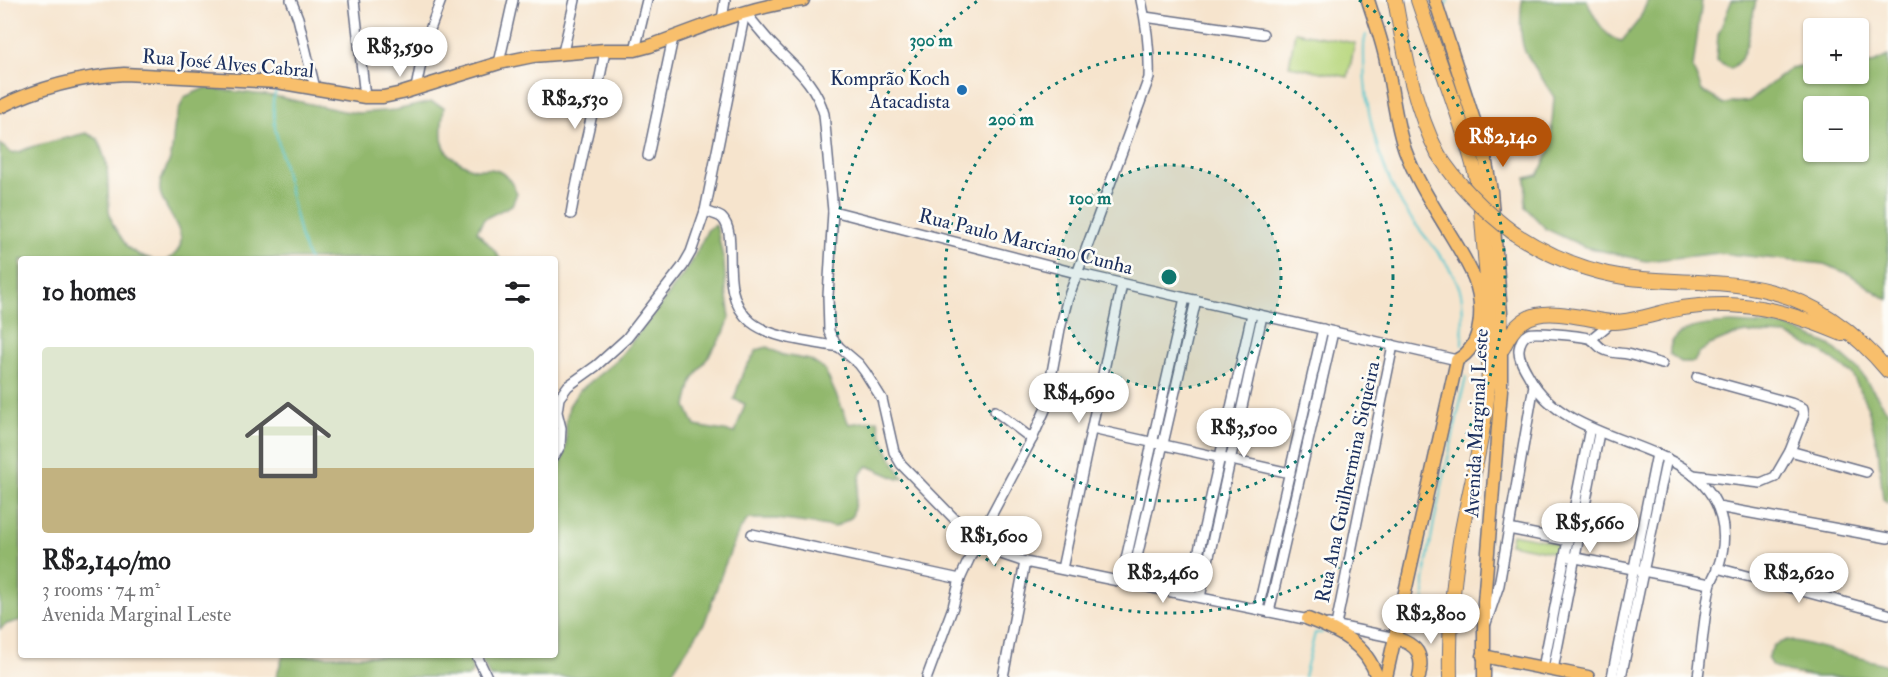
<!DOCTYPE html>
<meta charset="utf-8">
<style>
body{margin:0;font-family:"IM FELL Double Pica",serif;background:#f2f2f2;color:#202124;height:100vh;display:flex;flex-direction:column;font-size:22px;white-space:nowrap}
*{box-sizing:border-box;margin:0}
p{font-size:20px;color:#757577}
.icon{flex:none;width:33px;height:33px;fill:none;stroke:currentColor;stroke-width:2;stroke-linecap:round;stroke-linejoin:round}
.map{position:relative;flex:1;overflow:hidden}
.panel{position:absolute;left:18px;top:256px;width:540px;height:402px;display:flex;flex-direction:column;background:#fff;border-radius:6px;box-shadow:0 2px 4px #0004}
.panel>*{flex:none}
.fabs{position:absolute;left:1803px;top:18px;display:grid;gap:12px}
.fabs a{display:grid;place-items:center;width:66px;height:66px;border-radius:6px;background:#fff;box-shadow:0 2px 4px #0004;font-size:30px}
.price{position:absolute;translate:-50% -51px;padding:0 14px;border-radius:21px;background:#fff;color:#222;font-size:20px;line-height:39px;filter:drop-shadow(0 2px 3px #0008)}
.price::after{content:'';position:absolute;left:50%;top:36px;width:18px;height:14px;margin-left:-9px;background:inherit;clip-path:polygon(0 0,100% 0,50% 100%)}
.price.active{background:#b45309;color:#fff}
ul{padding:0;list-style:none}
li{display:grid;align-content:center;gap:12px;height:318px;padding:0 24px}
li+li{border-top:2px solid #e0e0e0}
li span{display:grid;place-items:center;height:186px;border-radius:6px;color:#555}
li>.icon{margin-inline-start:auto}
span .icon{width:108px;height:108px;fill:#fffc;stroke-width:1}
li b{font-size:26px}
h2{display:flex;justify-content:space-between;align-items:center;height:72px;padding:0 24px;font-size:26px}
.map>svg:first-child{display:block}
.green{fill:#b8d77e;stroke:#6a836e;stroke-width:1.5}
.forest{fill:#92b86d;stroke:#567466;stroke-width:1.5;fill-rule:evenodd}
.lines{fill:none;stroke-linecap:round;stroke-linejoin:round}
.stream{stroke:#5ac7cf;stroke-width:2}
.minor-casing{stroke:#686e85;stroke-width:12}
.major-casing{stroke:#686e85;stroke-width:15}
.highway-casing{stroke:#686e85;stroke-width:16}
.minor{stroke:#fff;stroke-width:9}
.major{stroke:#f8bf6c;stroke-width:12}
.highway{stroke:#f8bf6c;stroke-width:14}
.highway-bridge-casing{stroke:#686e85;stroke-width:16;stroke-linecap:butt}
.highway-bridge{stroke:#f8bf6c;stroke-width:14}
.ring{fill:none;stroke:#0f766e;stroke-width:3;stroke-dasharray:3 6}
.poi-dot{fill:#1f6fb2;stroke:#fdfcf7;stroke-width:2}
.labels{text-anchor:middle;stroke-width:5;stroke-linejoin:round;paint-order:stroke}
.street-label{font-size:20px;fill:#1b2f5e;stroke:#fdfcf7}
.poi-label{font-size:20px;fill:#1b2f5e;stroke:#fdfcf7;text-anchor:end}
.centre{fill:#0f766e;stroke:#fdfcf7;stroke-width:3}
.ring-label{font-size:18px;text-anchor:middle;font-weight:bold;fill:#0f766e;stroke:#fdfcf7;stroke-width:5;stroke-linejoin:round;paint-order:stroke}
</style>
<div class="map">
<svg width="1888" height="677" viewBox="0 0 1888 677">
<rect width="100%" height="100%" fill="#fdfcf7"/>
<filter id="ink" filterUnits="userSpaceOnUse"><feTurbulence type="fractalNoise" baseFrequency=".0167" numOctaves="2"/><feDisplacementMap in="SourceGraphic" scale="12" xChannelSelector="R" yChannelSelector="G"/><feConvolveMatrix kernelMatrix="1 2 1 2 8 2 1 2 1" color-interpolation-filters="sRGB"/></filter>
<filter id="wash" filterUnits="userSpaceOnUse"><feTurbulence type="fractalNoise" baseFrequency=".008" numOctaves="4" result="noise"/><feDisplacementMap in="SourceGraphic" scale="24" xChannelSelector="R" yChannelSelector="G"/><feGaussianBlur stdDeviation="1.35" result="paint"/><feColorMatrix in="noise" values="0 0 0 0 0 0 0 0 0 0 0 0 0 0 0 0 0 1.4 0 .05"/><feComposite in="paint" operator="in"/></filter>
<g filter="url(#wash)">
<rect width="100%" height="100%" fill="#f6e4cd"/>
<g class="green">
<path d="M1295,32L1355,43L1348,77L1289,66Z"/>
<path d="M1512,534L1564,544L1562,554L1510,544Z"/>
</g>
<g class="forest">
<path d="M1522,0H1587C1593,15 1604,39 1622,41L1639,20L1648,0H1702L1693,68L1702,91L1724,104L1749,101L1791,68L1813,64L1814,74H1858L1859,64H1871L1888,56V300L1849,274L1824,264L1719,253L1646,261L1585,247L1546,229L1525,207L1526,178L1538,175L1550,150L1554,97L1525,52C1519,36 1520,17 1522,0ZM1814,106H1858V152H1814Z"/>
<path d="M1732,0H1756L1747,44L1741,59L1731,69L1716,61L1718,35Z"/>
<path d="M205,88L274,96L343,111L358,113L396,110L431,102L444,107C441,132 436,151 463,164C467,166 472,169 476,169C481,170 486,168 491,169C505,171 511,181 517,193L512,205L484,219L477,231C484,241 495,248 500,259H169C197,240 168,218 161,195C156,182 168,168 171,156C173,145 173,134 175,123C177,114 181,106 184,97Z"/>
<path d="M86,133L98,139L107,165L109,211L113,225L128,248L141,256L152,259L21,260V620L7,624L0,629V144L11,153L19,152L31,147Z"/>
<path d="M716,225L724,262L726,291L730,317L724,333L692,381L686,406L695,426L735,433L745,404L734,399L743,372L757,350L767,347L783,355L810,360L825,370L849,424L878,420C881,442 892,459 903,478L898,479L868,466L861,473L852,517L835,527L777,519H748L739,531L724,567L705,622L669,677H490L480,656H495L496,657L507,660L510,656H555V473L559,470L566,448V424L569,406L578,392L617,360L658,309L691,263L708,229Z"/>
<path d="M1731,323L1786,326L1830,345L1859,370L1888,412V504L1883,499L1878,448L1868,408L1852,374L1833,360L1822,352L1787,335L1746,333L1732,336L1710,345L1699,353L1694,362H1681L1670,354C1667,325 1712,324 1731,323Z"/>
<path d="M1787,640L1800,642L1888,665V677H1816L1787,672L1772,666L1767,658L1774,645Z"/>
<path d="M283,656H471L472,672L468,677H276Z"/>
</g>
<g class="lines">
<g class="stream">
<path d="M1445,6L1448,0"/>
<path d="M1366,35C1363,42 1364,50 1364,58C1364,107 1377,160 1401,203C1417,232 1450,259 1460,290C1465,304 1462,329 1462,345"/>
<path d="M276,91L273,100L275,128L301,239L309,260"/>
<path d="M1432,634L1424,597V580L1434,522L1466,377"/>
<path d="M1304,677L1315,633H1322"/>
</g>
</g>
</g>
<g filter="url(#ink)">
<g class="lines">
<defs>
<g id="minor">
<path d="M291,0L298,18L315,88"/>
<path d="M354,0L365,97"/>
<path d="M745,12C753,22 761,32 770,42C792,66 815,81 824,114L833,211L828,296L829,331L832,338L839,347L859,364L865,372L882,399L894,452L901,464L977,542L992,551L1025,562L1314,621"/>
<path d="M1145,17L1263,34"/>
<path d="M722,20L725,0"/>
<path d="M635,50L647,0"/>
<path d="M563,52L575,0"/>
<path d="M499,63L513,0"/>
<path d="M416,88L425,43L441,0"/>
<path d="M648,156L673,38"/>
<path d="M705,211C710,213 719,215 722,218C741,236 715,292 751,322C772,339 813,342 839,347"/>
<path d="M833,211L1076,273L1457,360"/>
<path d="M571,214C580,159 596,105 605,50"/>
<path d="M1591,339L1612,322"/>
<path d="M1662,364C1651,361 1639,357 1627,354C1620,353 1612,353 1605,350C1599,348 1596,342 1591,339C1584,336 1534,331 1528,334C1522,337 1520,342 1519,349C1518,359 1525,369 1530,378C1571,452 1700,435 1721,517C1726,536 1724,552 1717,570C1714,576 1711,581 1710,587C1704,616 1702,647 1698,677"/>
<path d="M995,411L1032,439"/>
<path d="M1092,429L1290,473"/>
<path d="M1790,451L1866,472"/>
<path d="M555,455L560,446L561,428L557,412L559,398L568,386L596,366L627,338L683,266L691,252L705,211L745,12"/>
<path d="M1693,475L1761,483L1775,477L1790,451L1804,415L1803,408L1791,403L1697,377"/>
<path d="M1718,507L1888,538"/>
<path d="M1509,529L1568,541"/>
<path d="M752,534L960,579"/>
<path d="M1571,557L1710,584"/>
<path d="M1717,568L1888,614"/>
<path d="M1062,569L1122,284"/>
<path d="M1121,581L1185,298"/>
<path d="M1131,583L1196,300"/>
<path d="M1189,595L1252,314"/>
<path d="M1200,597L1262,316"/>
<path d="M1258,609L1323,329"/>
<path d="M1269,612L1333,332"/>
<path d="M1486,623L1499,585L1534,385"/>
<path d="M1328,624L1396,638"/>
<path d="M1336,625L1393,345"/>
<path d="M477,656L487,677"/>
<path d="M1543,668L1590,428"/>
<path d="M1553,670L1599,433"/>
<path d="M927,677L953,607L960,579L977,542L1032,439L1045,410L1060,329L1067,301L1149,78C1150,51 1147,26 1141,0"/>
<path d="M1003,677L1025,562"/>
<path d="M1612,677L1657,454"/>
<path d="M1621,677L1667,458"/>
</g>
<g id="major">
<path d="M1368,0C1374,20 1382,40 1386,61C1393,91 1395,122 1405,150C1416,180 1434,207 1450,234C1459,249 1468,263 1474,278C1484,304 1484,346 1457,360L1386,677"/>
<path d="M1435,0L1484,151L1491,191L1501,313V390L1484,602V677"/>
<path d="M0,107C40,87 80,77 124,74L277,82L365,97H383L402,93L499,63L533,56L605,50H635L650,46C700,28 750,6 803,0"/>
<path d="M1308,619C1339,631 1366,644 1377,677"/>
<path d="M1396,638C1417,645 1424,654 1419,677"/>
<path d="M1483,656L1588,677"/>
</g>
<g id="highway">
<path d="M1395,0C1405,53 1413,105 1438,154"/>
<path d="M1418,0C1437,57 1460,114 1475,172C1481,196 1482,220 1484,244C1489,296 1492,347 1487,399C1482,446 1468,494 1460,541C1452,586 1449,631 1450,677"/>
<path d="M1515,234C1549,256 1585,271 1624,277C1673,284 1722,279 1769,291C1817,303 1857,334 1888,371"/>
<path d="M1503,348C1522,304 1552,312 1592,319C1599,320 1607,322 1615,322C1637,321 1660,312 1682,308C1744,299 1785,310 1842,334"/>
</g>
</defs>
<use href="#minor" class="minor-casing"/>
<use href="#major" class="major-casing"/>
<use href="#highway" class="highway-casing"/>
<use href="#minor" class="minor"/>
<use href="#major" class="major"/>
<use href="#highway" class="highway"/>
<defs>
<path id="highway-bridge" d="M1438,154C1459,187 1484,211 1515,234"/>
</defs>
<use href="#highway-bridge" class="highway-bridge-casing"/>
<use href="#highway-bridge" class="highway-bridge"/>
</g>
</g>
<circle cx="1169" cy="277" r="112" fill="#0f766e" fill-opacity=".12"/>
<g class="ring">
<circle cx="1169" cy="277" r="112"/>
<circle cx="1169" cy="277" r="224"/>
<path d="M1359 0A336 336 0 1 1 979 0"/>
</g>
<circle class="poi-dot" cx="962" cy="90" r="6"/>
<g class="labels">
<g class="street-label">
<text transform="translate(228 63) rotate(5)" y="7">Rua José Alves Cabral</text>
<text transform="translate(1026 241) rotate(14)" y="7">Rua Paulo Marciano Cunha</text>
<text transform="translate(1476 423) rotate(-87)" y="7">Avenida Marginal Leste</text>
<text transform="translate(1347 482) rotate(-78)" y="7">Rua Ana Guilhermina Siqueira</text>
</g>
<g class="poi-label">
<text x="950" y="85">Komprão Koch<tspan x="950" dy="23">Atacadista</tspan></text>
</g>
</g>
<circle cx="1169" cy="277" r="9" class="centre"/>
<g class="ring-label">
<text x="931" y="46">300 m</text>
<text x="1011" y="125">200 m</text>
<text x="1090" y="204">100 m</text>
</g>
</svg>
<div class="fabs">
<a>+</a>
<a>−</a>
</div>
<b class="price" style="left:400px;top:78px">R$3,590</b>
<b class="price" style="left:575px;top:130px">R$2,530</b>
<b class="price active" style="left:1503px;top:168px">R$2,140</b>
<b class="price" style="left:1079px;top:424px">R$4,690</b>
<b class="price" style="left:1244px;top:459px">R$3,500</b>
<b class="price" style="left:1590px;top:554px">R$5,660</b>
<b class="price" style="left:994px;top:567px">R$1,600</b>
<b class="price" style="left:1163px;top:604px">R$2,460</b>
<b class="price" style="left:1799px;top:604px">R$2,620</b>
<b class="price" style="left:1431px;top:645px">R$2,800</b>
<section class="panel">
<h2>10 homes<svg class="icon" aria-label="filters" viewBox="0 0 24 24"><path d="M4 7h16M4 17h16"/><circle cx="9" cy="7" r="2"/><circle cx="15" cy="17" r="2"/></svg></h2>
<ul>
<li><span style="background:linear-gradient(#dfe7d0 65%,#c2b280 0)"><svg class="icon" aria-label="home" viewBox="0 0 24 24"><path d="M3 11l9-7 9 7M6 9v11h12V9"/></svg></span><div><b>R$2,140/mo</b><p>3 rooms · 74 m²</p><p>Avenida Marginal Leste</p></div></li>
</ul>
</section>
</div>
